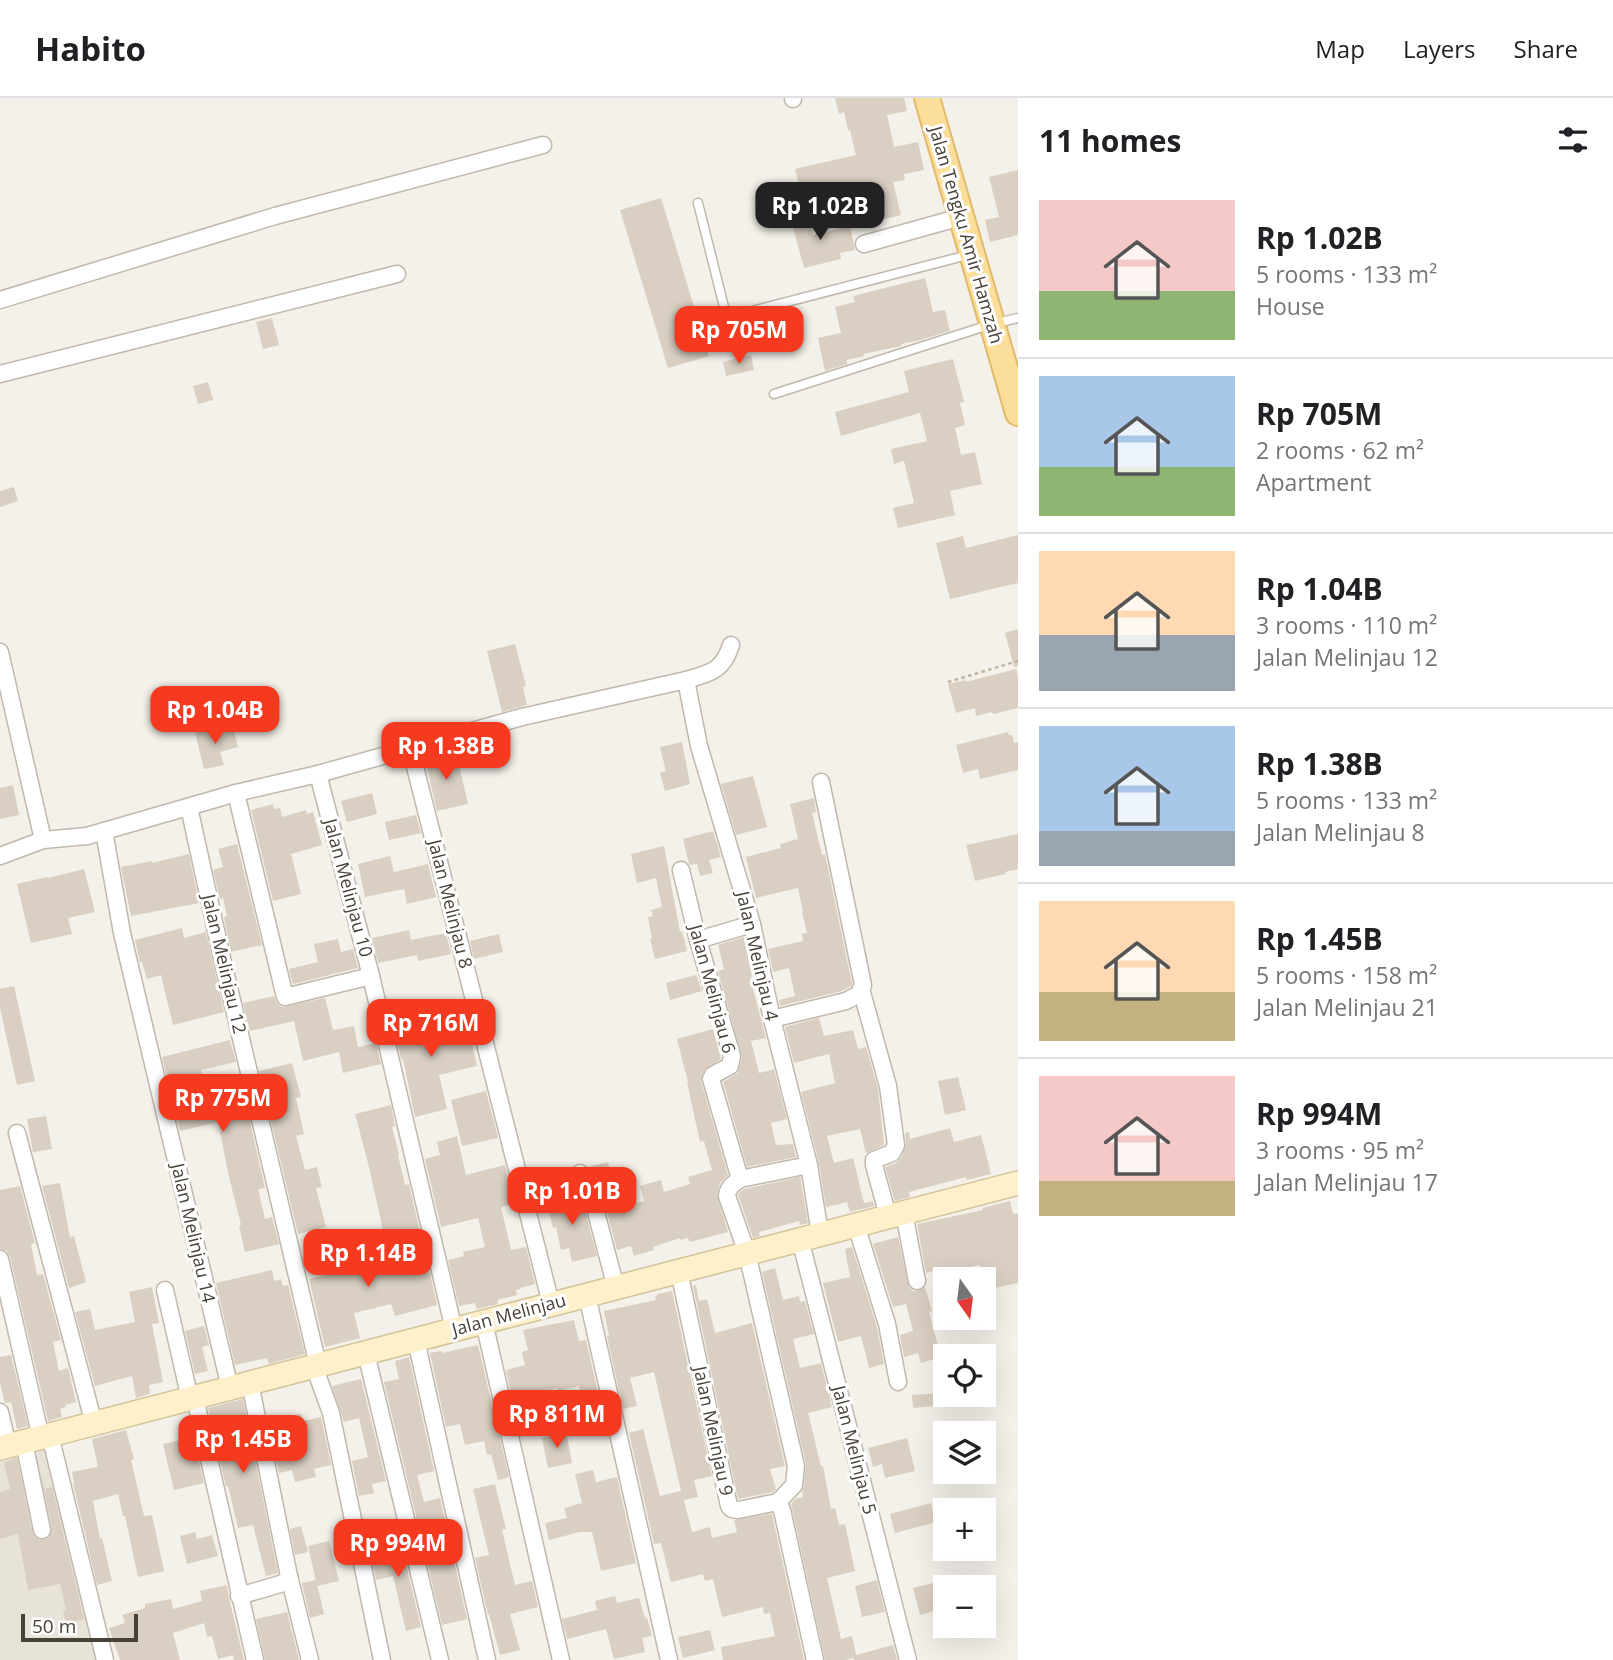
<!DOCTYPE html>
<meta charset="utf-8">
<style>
body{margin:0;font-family:"Open Sans",sans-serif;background:#f2f2f2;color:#202124;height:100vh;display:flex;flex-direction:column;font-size:26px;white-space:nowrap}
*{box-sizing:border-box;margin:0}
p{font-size:23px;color:#757577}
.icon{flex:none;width:38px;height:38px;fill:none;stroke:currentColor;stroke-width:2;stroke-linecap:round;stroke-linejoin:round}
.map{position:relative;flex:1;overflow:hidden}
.panel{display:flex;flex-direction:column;background:#fff;width:595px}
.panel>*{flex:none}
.needle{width:46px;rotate:166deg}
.tools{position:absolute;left:933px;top:1169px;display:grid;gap:14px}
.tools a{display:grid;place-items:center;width:63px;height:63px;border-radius:0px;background:#fff;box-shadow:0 7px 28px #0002;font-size:35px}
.scale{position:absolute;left:21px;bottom:18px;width:117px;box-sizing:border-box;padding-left:7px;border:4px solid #484138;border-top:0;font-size:19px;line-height:24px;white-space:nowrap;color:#484138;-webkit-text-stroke:5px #fff;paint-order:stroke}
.price{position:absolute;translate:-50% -60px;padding:0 16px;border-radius:14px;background:#f53a20;color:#fff;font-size:23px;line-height:46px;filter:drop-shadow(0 2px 4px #0008)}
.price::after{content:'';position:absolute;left:50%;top:42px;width:21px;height:16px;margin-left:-10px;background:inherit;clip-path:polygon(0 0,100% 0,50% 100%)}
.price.active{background:#222;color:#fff}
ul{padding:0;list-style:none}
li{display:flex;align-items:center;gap:21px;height:175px;padding:0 21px}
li+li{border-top:2px solid #e0e0e0}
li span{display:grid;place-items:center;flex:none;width:196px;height:140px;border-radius:0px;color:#555}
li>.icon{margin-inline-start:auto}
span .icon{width:84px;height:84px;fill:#fffc;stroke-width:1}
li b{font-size:30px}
h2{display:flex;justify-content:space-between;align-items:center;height:84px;padding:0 21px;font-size:30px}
header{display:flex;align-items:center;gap:42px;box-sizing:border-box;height:98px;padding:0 35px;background:#fff;border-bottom:2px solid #e0e0e0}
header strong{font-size:33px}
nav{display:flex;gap:38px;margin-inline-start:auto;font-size:24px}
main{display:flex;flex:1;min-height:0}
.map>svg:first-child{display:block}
.residential{fill:#e8e3d8}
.building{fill:#d9cfc2}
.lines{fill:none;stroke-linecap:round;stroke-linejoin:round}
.lane-casing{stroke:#c0b8ac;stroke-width:11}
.street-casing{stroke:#c0b8ac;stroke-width:19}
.secondary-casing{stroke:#d3c39a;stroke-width:26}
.primary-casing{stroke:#e1ba6b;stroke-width:28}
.path{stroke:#c1b49e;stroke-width:2.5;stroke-dasharray:3.5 3.5;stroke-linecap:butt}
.lane{stroke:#fff;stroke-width:8}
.street{stroke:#fff;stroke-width:16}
.secondary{stroke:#fdf0cb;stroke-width:23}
.primary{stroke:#fcde9b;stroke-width:24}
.labels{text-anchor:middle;stroke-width:6;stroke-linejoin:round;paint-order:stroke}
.street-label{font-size:18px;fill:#484138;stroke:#fff}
</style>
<header>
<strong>Habito</strong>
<nav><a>Map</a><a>Layers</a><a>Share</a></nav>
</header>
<main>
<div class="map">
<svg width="1018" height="1562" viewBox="0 0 1018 1562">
<rect width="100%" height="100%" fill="#f4f1ea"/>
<path class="residential" d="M51,1341L108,1562H0V1353Z"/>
<g class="building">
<path d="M835,0H904L907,13L887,17L894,49L918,44L924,72L904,76L905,82L893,84L901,117L861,127L852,89L802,100L795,71L856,57L850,32H848L844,14L839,16Z"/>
<path d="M1018,72V137L990,144L985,122L999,119L989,79Z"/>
<path d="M661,100L709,258L668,270L620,112Z"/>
<path d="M807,114L813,137L850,128L855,152L840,155L841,161L804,170L790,118Z"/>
<path d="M925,180L933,214L945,212L950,233L920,242L901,246V248L863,256L864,258L847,262V266L825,273L818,240L841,235L835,209L855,204L853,198Z"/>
<path d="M272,220L279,247L263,251L256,224Z"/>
<path d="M751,257L754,272L726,278L723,264Z"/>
<path d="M953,261L964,304L960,305L965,327L955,330L961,357L975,354L982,386L950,393L955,417L898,430L893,410L914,405L904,363L894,366L891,351L927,343L920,315L841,338L835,314L909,294L904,273Z"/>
<path d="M208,284L213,302L198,306L193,288Z"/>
<path d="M14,389L18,403L0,409V393Z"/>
<path d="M1018,437V485L950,501L936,445L963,438L966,450Z"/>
<path d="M1018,531V568L1014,569L1005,535Z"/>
<path d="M515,546L526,588L523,589L527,607L502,614L487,553Z"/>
<path d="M1016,571L1018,577V610L993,616L992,614L976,618L975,610L956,615L948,586L966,582V584Z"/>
<path d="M233,629L238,649L220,654L224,667L204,671L195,635L215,630L216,634Z"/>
<path d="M1008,634L1009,637H1012L1014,645L1018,644V672L980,681L978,671L963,675L956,647Z"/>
<path d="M682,644L690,686L665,693L660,675L666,673L660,649Z"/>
<path d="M456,654L468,706L437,713L425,661Z"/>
<path d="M753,678L767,729L736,737L721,686Z"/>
<path d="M13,687L19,717L0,721V690Z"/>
<path d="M372,695L377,716L347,724L341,703Z"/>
<path d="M814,700L816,714L812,715L822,757L825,756L852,886L851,888L842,893L780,908L779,902L795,898L789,870L773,874L768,851L803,843L802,836L807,835L802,814L803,813L798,790L756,800L746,759L781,750L780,746L798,741L790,706Z"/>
<path d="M273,706L274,711L280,710L282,719L306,712L307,716L313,714L322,747L291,756L301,796L273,803L251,712Z"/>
<path d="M416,717L421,735L389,742L385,724Z"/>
<path d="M713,733L721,759L709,762L713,775L700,778L697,766L690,767L689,765L683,741Z"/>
<path d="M1018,736V771L1005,774L1006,776L975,783L966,747Z"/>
<path d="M237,746L262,847L231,854L224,819L227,818L223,800L220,801L213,772L223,769L218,751Z"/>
<path d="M664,748L680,834L682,833L687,853L655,861L650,841H652L648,819L653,818L651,812L662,809L656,780L637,785L631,756Z"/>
<path d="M189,756L199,805L131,818L121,769L152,763V765Z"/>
<path d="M390,758L394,774L428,766L436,799L407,806L404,791L365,799L358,766Z"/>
<path d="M84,771L95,814L68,820L72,836L31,845L17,786L47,779L48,780Z"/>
<path d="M182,830L184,840L206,834L224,914L173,927L161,877L147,881L142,864H140L135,842Z"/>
<path d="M409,832L411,842L446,835L451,856L418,863L417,857L378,865L372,840Z"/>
<path d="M499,836L503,854L474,861L470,843Z"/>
<path d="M744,839L752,879L750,880L766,940L751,943L759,975L774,971L787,1021L771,1025L776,1047L793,1046L796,1059L747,1069L723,984L738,975L742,959L718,873L724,871L718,847Z"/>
<path d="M338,841L341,854L353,851L358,870L293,886L289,871L318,864L314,846Z"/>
<path d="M696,877L702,893L670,902L666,885Z"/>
<path d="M14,888L35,983L17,987L0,910V891Z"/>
<path d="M274,898L277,906L283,909L325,900L333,932L354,928L358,949L376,945L381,966L343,975L339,954L303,963L294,923L250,933L243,905Z"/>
<path d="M425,913L430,934L467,925L477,968L439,977L447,1011L415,1019L403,961H401L392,921Z"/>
<path d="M819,920L824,938L853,932L858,951L866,949L878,990L884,1047L866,1055L860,1031L827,1038L834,1065L853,1060L864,1105L873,1103L874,1108L850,1114L847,1104L826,1109L819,1065L801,994L835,985L829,956L794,965L785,929Z"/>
<path d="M713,931L721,961L704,972L701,983L728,1077L720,1085L717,1097L728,1134L690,1144L688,1140L680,1142V1140L653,1149L654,1152L634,1158L631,1148L617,1152L602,1096L588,1069L608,1064L620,1109L644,1103L640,1088L661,1082L664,1094L690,1086L688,1079L712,1072L704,1043L700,1044L687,984H688L677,941Z"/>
<path d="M230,942L236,964L201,972L208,1003L243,994L265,1090L258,1091L265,1121L272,1119L279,1146L245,1154L239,1128L241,1127L229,1079L218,1024L180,1033L162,959Z"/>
<path d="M292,965L301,999L296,1000L304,1036L296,1038L305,1072L317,1069L322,1089L316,1090L326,1129L298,1136L259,973Z"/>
<path d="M958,979L966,1012L945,1017L938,983Z"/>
<path d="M486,993L498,1040L462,1048L451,1002Z"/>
<path d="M391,1007L395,1028L392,1029L399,1056L398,1057L405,1087L409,1086L420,1134L385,1141L368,1065L355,1016Z"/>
<path d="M46,1018L52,1051L33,1054L27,1021Z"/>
<path d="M950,1030L954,1044L981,1037L991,1076L967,1082L966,1079L909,1094L910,1099L895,1103L885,1069L896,1065L901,1060L906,1046L905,1035L909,1034L910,1041Z"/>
<path d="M457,1038L466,1077L505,1067L513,1106L501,1109L511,1152L526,1149L535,1186L520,1190V1191L516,1192L517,1197L497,1202L498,1206L477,1211L475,1205L459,1208L448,1162L464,1158L463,1154L485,1149L478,1120L441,1129L425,1061L440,1057L437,1044Z"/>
<path d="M800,1079L808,1125L800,1127L799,1123L759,1134L760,1138L753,1140L738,1097L739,1095L744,1091Z"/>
<path d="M60,1085L70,1139L74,1138L86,1184L69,1190L42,1088Z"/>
<path d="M20,1088L35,1145L31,1146L37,1177L43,1176L61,1242L53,1244L59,1273L68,1270L76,1304L65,1307L66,1309L60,1311L62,1319L48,1323L10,1159L7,1153L0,1151V1092Z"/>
<path d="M566,1089L571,1109L583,1106L597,1158L572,1164L569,1150L561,1152L556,1129L553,1130L549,1113L557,1111L552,1093Z"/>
<path d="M1010,1103L1013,1116L1018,1115V1185L986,1192L980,1167L951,1173L950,1169L926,1175L917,1126L983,1112L982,1110Z"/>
<path d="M380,1131L392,1176L428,1166L437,1207L395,1218L391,1206L354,1215L360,1240L325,1249L309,1181L356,1169L348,1139Z"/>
<path d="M898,1139L909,1189L913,1193H918L925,1189L932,1213L929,1214L941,1259L921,1265L918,1255L904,1259L900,1237L913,1233L906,1206L893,1209L873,1146Z"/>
<path d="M852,1149L877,1229L884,1266L869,1270L861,1238L838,1244L823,1185L850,1179L845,1151Z"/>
<path d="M775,1170L783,1202L799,1198L800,1204L805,1203L814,1236L793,1241L800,1270L821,1265L832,1309L808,1315L821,1368H823L831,1411L835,1410L839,1427L845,1426L855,1473L827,1480L841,1541L852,1538L856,1557L893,1547L897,1562H854V1560L845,1562H825L791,1406L795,1401L803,1399L802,1394L804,1388L806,1366L762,1174Z"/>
<path d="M272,1172L274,1183L281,1181L283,1188L288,1187L305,1256L269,1266L267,1260L235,1267L216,1185Z"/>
<path d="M696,1187L699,1203L707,1201L715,1235L752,1225L785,1368L770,1371L776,1391L773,1394L738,1401L693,1188Z"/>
<path d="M152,1189L159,1225L152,1226L163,1284L149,1287L150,1296L136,1300L132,1278L95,1288L75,1214L90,1211L95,1232L135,1224L129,1194Z"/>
<path d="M672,1193L712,1378L694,1382L698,1399L684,1402L692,1434L710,1429L712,1440L737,1434L734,1422L772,1416L804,1562H723L721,1549L775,1538L770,1515L764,1516L763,1509L722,1519L713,1481L705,1483L703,1476L671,1484L661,1445L654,1446L629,1335L643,1331L660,1398L681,1393L654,1274L630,1280L637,1308L623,1311L607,1238H609L604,1213L656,1202L655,1198H657V1196Z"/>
<path d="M574,1222L579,1243L586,1242L602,1312L584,1316L579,1288L558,1293L557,1290L532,1296L536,1313L516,1318L506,1272L525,1267L522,1254L528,1252L523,1232Z"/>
<path d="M204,1228L209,1247L202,1249L208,1273L195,1276L185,1233Z"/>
<path d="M478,1247L509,1379L498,1382L491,1356L487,1357L484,1343L465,1347L460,1326L446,1329L430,1255L441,1253L442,1255Z"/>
<path d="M11,1257L28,1328L17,1331L11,1304L5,1305L0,1285V1259Z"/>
<path d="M409,1259L434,1373L417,1377L424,1404L440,1400L467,1521L442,1527L384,1284L399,1281L395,1263Z"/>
<path d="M361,1281L386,1383L372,1386L374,1395L359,1398L352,1363L368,1359L359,1320L344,1324L332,1288Z"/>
<path d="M945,1295V1307L913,1310L912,1297Z"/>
<path d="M243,1301L278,1475L266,1478L253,1427L238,1430L228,1388L226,1389L208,1310Z"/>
<path d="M301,1316L303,1323L321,1319L331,1367L314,1371L316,1379L295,1384L292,1372L279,1375L271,1337L284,1335L280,1321Z"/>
<path d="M126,1332L134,1361L131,1362L144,1418L152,1417L164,1473L138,1479L125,1418H123L118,1396L93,1403L100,1441L102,1440L112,1483L97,1487L73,1385H74L72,1374L98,1369L92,1341Z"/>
<path d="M566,1334L572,1365L548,1370L542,1340Z"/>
<path d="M193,1339L204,1385L174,1392L163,1346Z"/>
<path d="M907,1340L915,1373L885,1380L882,1366L873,1369L868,1350Z"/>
<path d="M17,1360L32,1434L35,1439L39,1442H45L49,1439L52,1431L41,1376L45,1391L52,1389L84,1521L66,1525L63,1512H66L60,1486L28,1492L18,1436L0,1441V1394L10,1391L4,1364Z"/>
<path d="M593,1372L596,1384L617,1379L636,1465L601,1473L592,1434H580L549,1442L545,1425L567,1420L564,1410L582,1405L575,1376Z"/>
<path d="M495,1386L506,1431L502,1432L515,1487L532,1483L538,1509L510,1516L520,1552L500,1557L489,1516L488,1517L475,1460L489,1457L473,1391Z"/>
<path d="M931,1405L936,1424L895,1435L890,1416Z"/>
<path d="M301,1428L308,1454L295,1457L290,1431Z"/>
<path d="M195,1434L197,1441L212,1437L218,1458L187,1466L180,1438Z"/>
<path d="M399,1437L421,1529L406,1533L393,1478L376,1482L371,1458L387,1455L383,1441Z"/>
<path d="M329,1443L339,1483L317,1488L308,1448Z"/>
<path d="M316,1482L324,1516L310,1520L302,1485Z"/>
<path d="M877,1482L885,1514L862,1519L855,1488Z"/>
<path d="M945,1482V1510L920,1517L913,1490Z"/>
<path d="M227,1487L229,1500L244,1562H234L233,1557L218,1561L212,1538L207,1539L204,1525L173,1535L180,1562H120L109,1530L125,1525L122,1517L145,1510V1506L171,1501L173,1511L202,1503L200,1493Z"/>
<path d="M615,1498L617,1505L639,1500L645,1521L647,1520L652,1538L642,1540L645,1554L614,1561L606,1531L567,1541L562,1521L597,1512L595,1503Z"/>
<path d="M287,1514L299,1562H265L256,1521Z"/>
<path d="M710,1532L715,1552L683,1560L678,1539Z"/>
</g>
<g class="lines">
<defs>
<g id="lane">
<path d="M698,105L724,209L727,216L733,218L968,157"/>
<path d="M774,296L992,226L1018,220"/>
</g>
<g id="street">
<path d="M793,0V1"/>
<path d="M864,146L961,119"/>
<path d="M0,202L275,118L543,47"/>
<path d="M0,276L397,176"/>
<path d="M0,554L43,742"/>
<path d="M686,582L699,648L752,826L772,921L809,1067L820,1136"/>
<path d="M410,649L551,1206"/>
<path d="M318,676L371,878L454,1232"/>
<path d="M236,695L285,899L371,878"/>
<path d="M189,709L222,860L318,1267"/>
<path d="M104,733L122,835L230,1290"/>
<path d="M0,758L43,742L87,738L236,695L318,676L522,619L686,582C710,575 723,573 731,547"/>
<path d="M681,772L698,842L732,958L730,968L713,977L711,981L740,1081"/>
<path d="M698,842L752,826"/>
<path d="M861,891L888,988L896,1047L892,1055L874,1062V1067L888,1118"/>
<path d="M772,921L846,903L859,896L863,887L821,684"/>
<path d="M17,1035L94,1326"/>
<path d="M580,1075L592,1099L616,1190"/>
<path d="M904,1115L917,1183"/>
<path d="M856,1127L887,1226L898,1284"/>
<path d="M800,1141L908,1562"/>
<path d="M0,1161L41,1340"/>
<path d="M679,1173L729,1408L732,1411L738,1412L778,1404"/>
<path d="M165,1192L190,1301"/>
<path d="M587,1197L669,1562"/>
<path d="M484,1224L561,1562"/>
<path d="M416,1242L487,1562"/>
<path d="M366,1255L440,1562"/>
<path d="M314,1268L331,1315L382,1562"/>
<path d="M195,1300L255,1562"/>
<path d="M0,1314L8,1348"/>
<path d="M50,1337L105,1562"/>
<path d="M24,1344L42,1432"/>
<path d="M778,1404L794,1387L796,1368L747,1155L727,1098C728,1089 733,1086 740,1081L809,1067"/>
<path d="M778,1404L782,1412L815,1562"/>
<path d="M289,1478L310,1562"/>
<path d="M239,1498L280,1486L285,1484L289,1478L250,1285"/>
</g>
<path id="secondary" d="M0,1350L1018,1085"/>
<path id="primary" d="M927,0L1018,315"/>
</defs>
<use href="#lane" class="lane-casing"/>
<use href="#street" class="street-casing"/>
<use href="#secondary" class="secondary-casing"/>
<use href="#primary" class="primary-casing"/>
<path class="path" d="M948,584L1018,563"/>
<use href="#lane" class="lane"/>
<use href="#street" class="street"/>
<use href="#secondary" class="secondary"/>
<use href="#primary" class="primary"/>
</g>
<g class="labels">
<g class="street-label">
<text transform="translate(966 137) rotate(74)" y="6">Jalan Tengku Amir Hamzah</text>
<text transform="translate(348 790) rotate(75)" y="6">Jalan Melinjau 10</text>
<text transform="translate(450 806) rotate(76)" y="6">Jalan Melinjau 8</text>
<text transform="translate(757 858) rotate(77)" y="6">Jalan Melinjau 4</text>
<text transform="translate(224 866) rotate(77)" y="6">Jalan Melinjau 12</text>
<text transform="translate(712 891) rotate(75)" y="6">Jalan Melinjau 6</text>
<text transform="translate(193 1135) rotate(77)" y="6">Jalan Melinjau 14</text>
<text transform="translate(509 1217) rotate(-15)" y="6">Jalan Melinjau</text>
<text transform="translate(713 1333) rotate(78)" y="6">Jalan Melinjau 9</text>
<text transform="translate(854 1352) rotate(76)" y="6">Jalan Melinjau 5</text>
</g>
</g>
</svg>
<div class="tools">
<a><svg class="needle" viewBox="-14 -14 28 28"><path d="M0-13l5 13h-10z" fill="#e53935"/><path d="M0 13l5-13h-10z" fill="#757577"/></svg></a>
<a><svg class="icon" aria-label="locate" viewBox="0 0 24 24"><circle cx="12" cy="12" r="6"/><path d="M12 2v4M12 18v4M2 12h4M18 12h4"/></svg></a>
<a><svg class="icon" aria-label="layers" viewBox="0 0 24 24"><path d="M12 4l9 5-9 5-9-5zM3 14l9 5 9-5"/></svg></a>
<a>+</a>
<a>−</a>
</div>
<div class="scale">50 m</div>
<b class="price active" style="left:820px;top:144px">Rp 1.02B</b>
<b class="price" style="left:739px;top:268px">Rp 705M</b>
<b class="price" style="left:215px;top:648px">Rp 1.04B</b>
<b class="price" style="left:446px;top:684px">Rp 1.38B</b>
<b class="price" style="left:431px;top:961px">Rp 716M</b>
<b class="price" style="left:223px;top:1036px">Rp 775M</b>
<b class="price" style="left:572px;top:1129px">Rp 1.01B</b>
<b class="price" style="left:368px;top:1191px">Rp 1.14B</b>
<b class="price" style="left:557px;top:1352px">Rp 811M</b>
<b class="price" style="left:243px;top:1377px">Rp 1.45B</b>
<b class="price" style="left:398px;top:1481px">Rp 994M</b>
</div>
<section class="panel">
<h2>11 homes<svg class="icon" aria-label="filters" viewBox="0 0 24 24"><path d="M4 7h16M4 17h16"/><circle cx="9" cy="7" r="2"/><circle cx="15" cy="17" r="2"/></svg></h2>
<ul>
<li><span style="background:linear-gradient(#f6c9c9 65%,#8fb573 0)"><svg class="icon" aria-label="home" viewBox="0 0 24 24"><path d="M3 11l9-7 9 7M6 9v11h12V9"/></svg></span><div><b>Rp 1.02B</b><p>5 rooms · 133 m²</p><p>House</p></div></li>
<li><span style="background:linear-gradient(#a9c7e8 65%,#8fb573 0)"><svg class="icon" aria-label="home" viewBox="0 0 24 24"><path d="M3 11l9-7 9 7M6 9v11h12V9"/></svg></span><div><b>Rp 705M</b><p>2 rooms · 62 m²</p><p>Apartment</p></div></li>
<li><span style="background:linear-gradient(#ffd9b3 60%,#9aa5b1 0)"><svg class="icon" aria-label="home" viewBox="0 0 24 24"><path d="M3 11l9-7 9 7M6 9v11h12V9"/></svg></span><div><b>Rp 1.04B</b><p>3 rooms · 110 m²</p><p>Jalan Melinjau 12</p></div></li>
<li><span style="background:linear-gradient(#a9c7e8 75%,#9aa5b1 0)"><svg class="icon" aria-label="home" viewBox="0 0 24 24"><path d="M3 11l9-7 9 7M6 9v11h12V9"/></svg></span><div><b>Rp 1.38B</b><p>5 rooms · 133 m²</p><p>Jalan Melinjau 8</p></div></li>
<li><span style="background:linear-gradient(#ffd9b3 65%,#c2b280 0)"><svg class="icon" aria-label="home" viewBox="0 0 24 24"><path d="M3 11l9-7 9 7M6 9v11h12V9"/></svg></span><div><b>Rp 1.45B</b><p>5 rooms · 158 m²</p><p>Jalan Melinjau 21</p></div></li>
<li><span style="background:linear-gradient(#f6c9c9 75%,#c2b280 0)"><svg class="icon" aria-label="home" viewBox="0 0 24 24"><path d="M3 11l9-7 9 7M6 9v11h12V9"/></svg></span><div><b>Rp 994M</b><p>3 rooms · 95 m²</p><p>Jalan Melinjau 17</p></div></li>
</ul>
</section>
</main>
